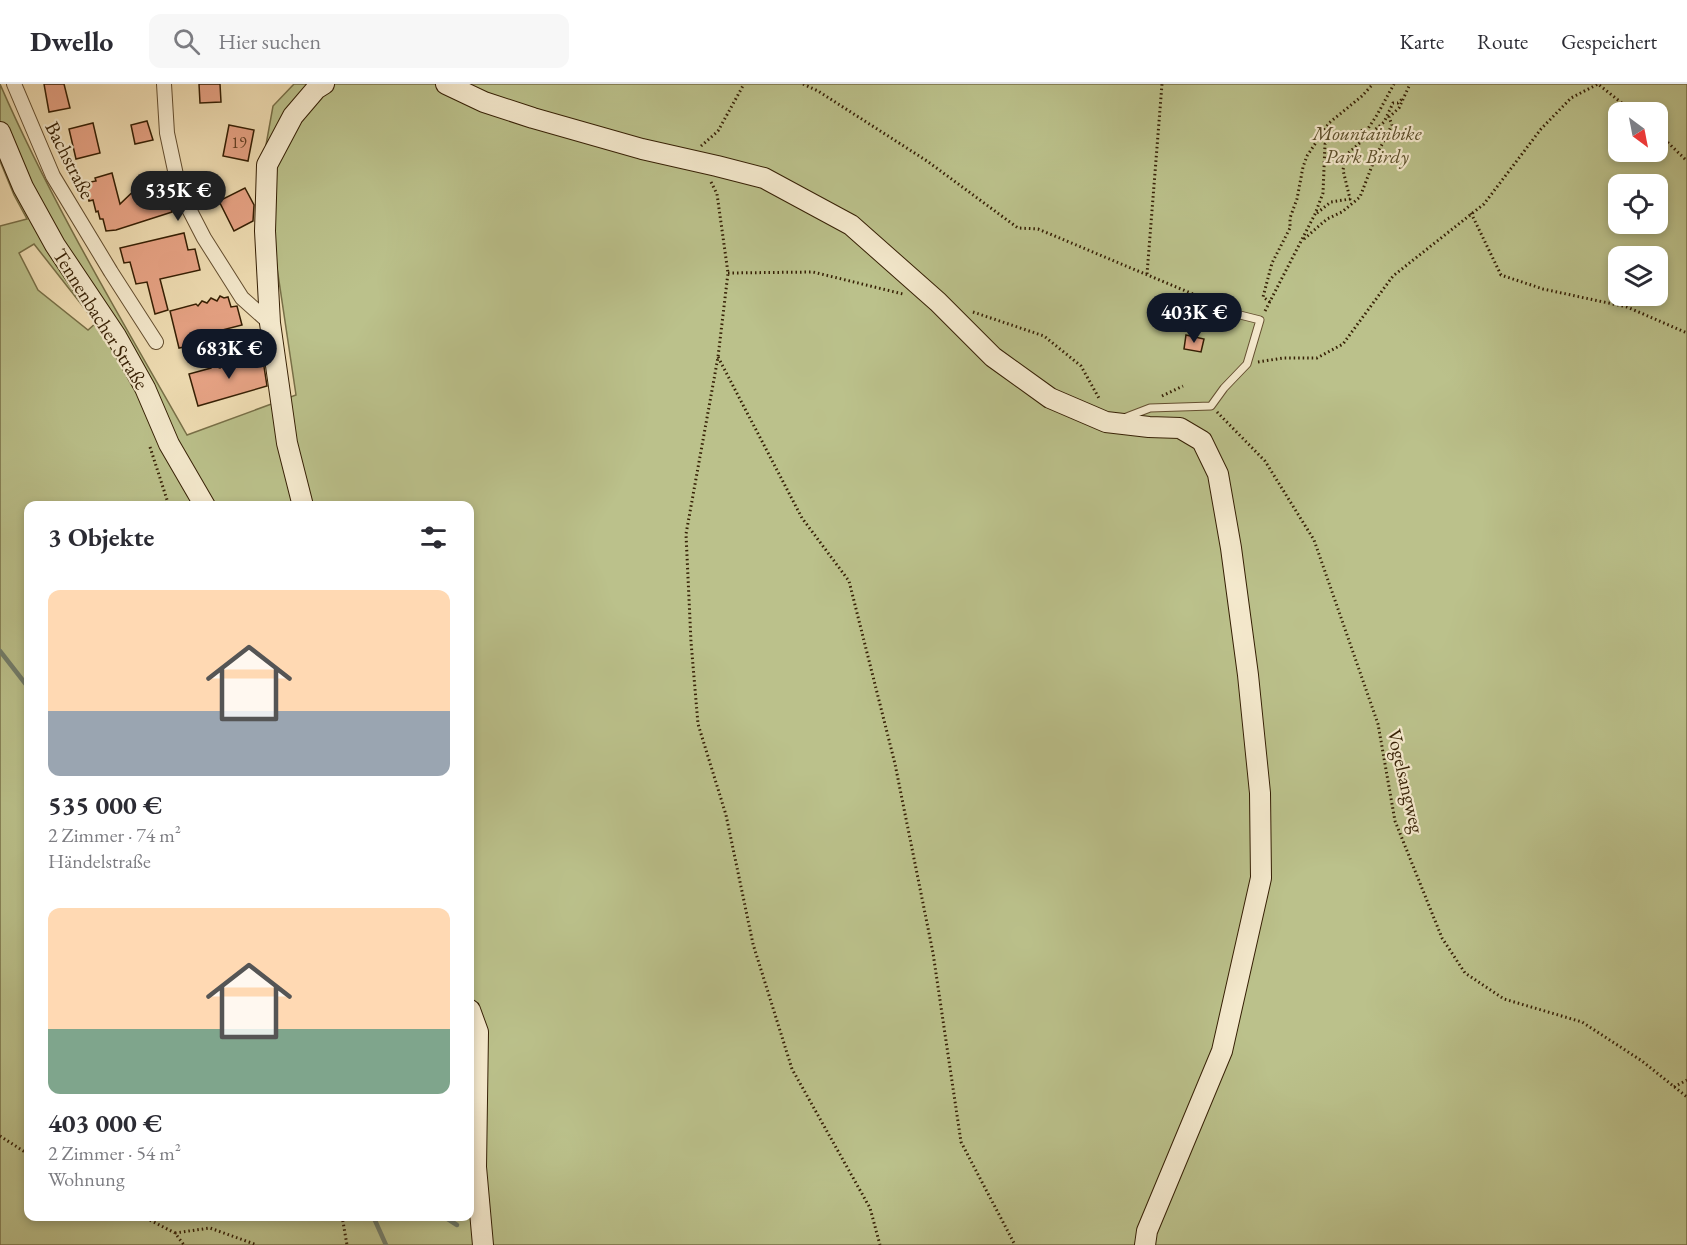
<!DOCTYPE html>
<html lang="de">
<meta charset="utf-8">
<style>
body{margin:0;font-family:"EB Garamond",serif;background:#f7f7f7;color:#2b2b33;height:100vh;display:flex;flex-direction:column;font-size:22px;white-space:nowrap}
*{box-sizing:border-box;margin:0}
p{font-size:20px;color:#7c7c81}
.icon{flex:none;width:33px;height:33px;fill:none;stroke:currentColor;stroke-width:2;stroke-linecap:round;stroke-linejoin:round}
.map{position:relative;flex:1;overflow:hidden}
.panel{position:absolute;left:24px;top:417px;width:450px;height:720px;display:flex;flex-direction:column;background:#fff;border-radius:12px;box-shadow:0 3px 9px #0003}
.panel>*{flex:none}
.needle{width:39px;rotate:148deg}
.controls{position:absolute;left:1608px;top:18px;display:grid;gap:12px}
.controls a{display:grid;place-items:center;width:60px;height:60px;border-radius:12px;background:#fff;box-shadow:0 3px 9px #0003;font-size:30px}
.price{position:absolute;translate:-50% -51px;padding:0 14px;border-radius:21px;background:#111827;color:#fff;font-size:20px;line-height:39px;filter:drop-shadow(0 2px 3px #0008)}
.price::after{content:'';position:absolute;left:50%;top:36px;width:18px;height:14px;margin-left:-9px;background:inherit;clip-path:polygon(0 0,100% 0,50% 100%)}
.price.selected{background:#222;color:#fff}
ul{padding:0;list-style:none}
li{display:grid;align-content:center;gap:12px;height:318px;padding:0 24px}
li span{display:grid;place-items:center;height:186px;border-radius:12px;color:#555}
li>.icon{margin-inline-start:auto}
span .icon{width:108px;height:108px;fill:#fffc;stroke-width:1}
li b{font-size:26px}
h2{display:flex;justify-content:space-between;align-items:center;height:72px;padding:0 24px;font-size:26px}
header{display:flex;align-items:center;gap:36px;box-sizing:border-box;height:84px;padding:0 30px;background:#fff;border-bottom:2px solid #e1e1e2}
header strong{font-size:28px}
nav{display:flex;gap:33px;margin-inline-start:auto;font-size:21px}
.search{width:420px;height:54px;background:#f7f7f7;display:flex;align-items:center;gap:15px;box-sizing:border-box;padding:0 21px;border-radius:12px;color:#7c7c81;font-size:22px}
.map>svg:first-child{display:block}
.green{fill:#bbc18b;stroke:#787048;stroke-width:1.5;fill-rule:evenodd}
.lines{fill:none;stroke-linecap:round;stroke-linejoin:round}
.stream{stroke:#727d6b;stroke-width:4.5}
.building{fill:#e8a486;stroke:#351f04;stroke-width:1.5}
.lane-casing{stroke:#644f30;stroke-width:9}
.street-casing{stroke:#644f30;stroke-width:16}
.secondary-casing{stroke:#351f04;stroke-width:22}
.path{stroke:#351f04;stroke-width:3;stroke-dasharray:1.5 3;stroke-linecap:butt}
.lane{stroke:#f5eace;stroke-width:7}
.street{stroke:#f5eace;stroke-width:14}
.secondary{stroke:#f5eace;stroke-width:20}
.labels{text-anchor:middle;stroke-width:4.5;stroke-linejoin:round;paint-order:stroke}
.number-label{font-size:16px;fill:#624024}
.park-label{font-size:20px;font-style:italic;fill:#5d502c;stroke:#f5eace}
.street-label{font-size:20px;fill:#351f04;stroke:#f5eace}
</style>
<header>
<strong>Dwello</strong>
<div class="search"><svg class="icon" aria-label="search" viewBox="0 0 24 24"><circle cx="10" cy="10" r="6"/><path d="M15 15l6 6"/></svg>Hier suchen</div>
<nav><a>Karte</a><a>Route</a><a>Gespeichert</a></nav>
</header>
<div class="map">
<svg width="1687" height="1161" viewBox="0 0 1687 1161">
<rect width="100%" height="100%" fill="#f0deb4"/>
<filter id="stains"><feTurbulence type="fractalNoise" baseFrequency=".00333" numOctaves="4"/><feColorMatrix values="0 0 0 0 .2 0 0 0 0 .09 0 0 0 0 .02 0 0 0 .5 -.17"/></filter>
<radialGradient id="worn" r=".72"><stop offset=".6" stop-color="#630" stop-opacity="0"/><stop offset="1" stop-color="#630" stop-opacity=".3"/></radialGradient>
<path class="green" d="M0,0C53,122 122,236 187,351L296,311L262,83L273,22L294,0H1687V1161H0V142L27,135L14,111L0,77ZM1618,28H1658V68H1618ZM1618,100H1658V140H1618ZM34,160L96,239L88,246L38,206L19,169ZM1618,172H1658V212H1618ZM28,422H470V1132H28Z"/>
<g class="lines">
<g class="stream">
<path d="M0,567L28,603"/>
<path d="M373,1132L386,1161"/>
<path d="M443,1132L457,1141"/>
</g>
</g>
<g class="building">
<path d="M44,0H64L70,24L49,28Z"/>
<path d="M199,0H220L221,18L200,19Z"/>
<path d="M147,37L153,56L135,60L131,41Z"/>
<path d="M93,39L100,69L76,75L69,45Z"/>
<path d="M229,41L254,46L248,77L223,72Z"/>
<path d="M112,89L120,120L143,98L157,97L162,115L167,113L172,128L116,146L106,147L103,135H100L98,127L96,128L93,116L89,117L85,99L96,97L95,94Z"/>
<path d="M212,93L217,104L203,111L198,99Z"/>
<path d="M245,104L254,121L253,137L234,147L219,117Z"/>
<path d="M184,149L188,166L195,165L200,186L160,195L168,226L155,230L147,198L136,200L130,178L124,179L120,164Z"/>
<path d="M220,212L224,214L228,213L231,223L237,222L242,241L191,254L193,261L179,264L170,227L196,220L198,222L202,217L207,219L211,214L217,217Z"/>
<path d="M1186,251L1204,255L1201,268L1184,265Z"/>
<path d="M262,270L267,302L198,322L189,290L211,284L213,281L220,284L224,278L229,282L235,275L241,280L243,276Z"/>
</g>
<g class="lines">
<defs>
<path id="lane" d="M1124,334L1150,324L1211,322L1224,304L1247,280L1260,236L1228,228L1199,231"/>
<g id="street">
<path d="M14,0L53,92L111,188L156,258"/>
<path d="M164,0L167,49L176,91L189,125L204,154L242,214L270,239"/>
</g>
<g id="secondary">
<path d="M446,0L484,18L533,34L642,65L717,82L764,94L851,141L938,218L993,273L1050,314L1106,338L1149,343L1180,344L1202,357L1218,390L1231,464L1248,591L1260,709L1261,794L1222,967L1147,1147L1145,1161"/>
<path d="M0,48L23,103L55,161L116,252L145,304L169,360L205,422"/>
<path d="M303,422L287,359L270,239L265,147L267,81L293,32L316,5L324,0"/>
<path d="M470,926L478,948L476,1083L483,1161"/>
</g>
</defs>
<use href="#lane" class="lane-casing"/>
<use href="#street" class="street-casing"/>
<use href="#secondary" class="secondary-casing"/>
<g class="path">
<path d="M803,0L818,7L927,77L1018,144L1038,145L1200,213L1222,217"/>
<path d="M1658,49L1687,77"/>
<path d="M701,62L718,47L744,0"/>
<path d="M711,98L717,110L728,189L718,273L686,450L691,558L698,640L726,731L753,860L792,985L870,1124L880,1161"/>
<path d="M1317,129L1331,118L1350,115L1343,86L1346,71L1384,38L1393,19H1398L1402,15"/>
<path d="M1471,129L1501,191L1543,205L1627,223L1687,249"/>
<path d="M1304,155L1327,135L1342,128L1360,113L1375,74L1392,41L1389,33L1399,24L1410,0"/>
<path d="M728,189L813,188L903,210"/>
<path d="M1147,190L1162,0"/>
<path d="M1270,218L1263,213L1272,179L1290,144V134L1297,115L1303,83L1307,72L1329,39L1362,12L1373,0"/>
<path d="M1265,227L1315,130L1323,109L1325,60L1336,50L1367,46L1377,31L1394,0"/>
<path d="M973,228L1044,252L1081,282L1100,316"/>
<path d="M718,273L802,434L849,497L895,680L933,869L961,1058L1015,1161"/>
<path d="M1258,278L1283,274H1317L1343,260L1393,192L1484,120L1541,45L1571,14L1598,0L1633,28"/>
<path d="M1162,312L1183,302"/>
<path d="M1217,328L1265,377L1314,456L1378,640L1395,737L1442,854L1465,889L1504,915L1582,938L1642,977L1687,1013"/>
<path d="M150,363L169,422"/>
<path d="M1674,1003L1687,996"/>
<path d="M0,1052L28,1070"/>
<path d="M142,1132L175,1149L184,1161"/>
<path d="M342,1132L347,1161"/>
<path d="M175,1149L210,1144L257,1161"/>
</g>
<use href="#lane" class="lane"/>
<use href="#street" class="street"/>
<use href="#secondary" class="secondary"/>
</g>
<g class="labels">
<g class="number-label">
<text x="239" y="64">19</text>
</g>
<g class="park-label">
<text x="1367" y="56">Mountainbike<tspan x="1367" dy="23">Park Birdy</tspan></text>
</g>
<g class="street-label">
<text transform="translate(70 76) rotate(63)" y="7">Bachstraße</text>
<text transform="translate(101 235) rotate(58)" y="7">Tennenbacher Straße</text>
<text transform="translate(1406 697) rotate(77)" y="7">Vogelsangweg</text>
</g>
</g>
<rect width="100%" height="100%" filter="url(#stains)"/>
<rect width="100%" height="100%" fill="url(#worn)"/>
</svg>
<div class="controls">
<a><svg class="needle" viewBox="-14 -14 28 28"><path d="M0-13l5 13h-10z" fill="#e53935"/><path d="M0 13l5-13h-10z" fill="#7c7c81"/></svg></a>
<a><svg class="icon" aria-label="locate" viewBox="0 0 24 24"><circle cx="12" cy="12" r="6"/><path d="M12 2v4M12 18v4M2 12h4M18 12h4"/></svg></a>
<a><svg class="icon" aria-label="layers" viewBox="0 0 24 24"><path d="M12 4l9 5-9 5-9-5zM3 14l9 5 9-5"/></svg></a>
</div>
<b class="price selected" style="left:178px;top:138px">535K €</b>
<b class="price" style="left:1194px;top:260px">403K €</b>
<b class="price" style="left:229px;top:296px">683K €</b>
<section class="panel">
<h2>3 Objekte<svg class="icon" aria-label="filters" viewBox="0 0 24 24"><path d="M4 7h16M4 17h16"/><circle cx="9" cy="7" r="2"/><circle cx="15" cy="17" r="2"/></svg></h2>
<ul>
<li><span style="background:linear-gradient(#ffd9b3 65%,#9aa5b1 0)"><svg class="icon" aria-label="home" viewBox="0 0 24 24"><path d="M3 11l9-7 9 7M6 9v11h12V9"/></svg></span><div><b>535 000 €</b><p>2 Zimmer · 74 m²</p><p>Händelstraße</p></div></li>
<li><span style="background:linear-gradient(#ffd9b3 65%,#7fa58c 0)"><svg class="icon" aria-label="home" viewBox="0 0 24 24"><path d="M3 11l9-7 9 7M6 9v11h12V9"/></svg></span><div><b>403 000 €</b><p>2 Zimmer · 54 m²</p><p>Wohnung</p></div></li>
</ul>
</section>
</div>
